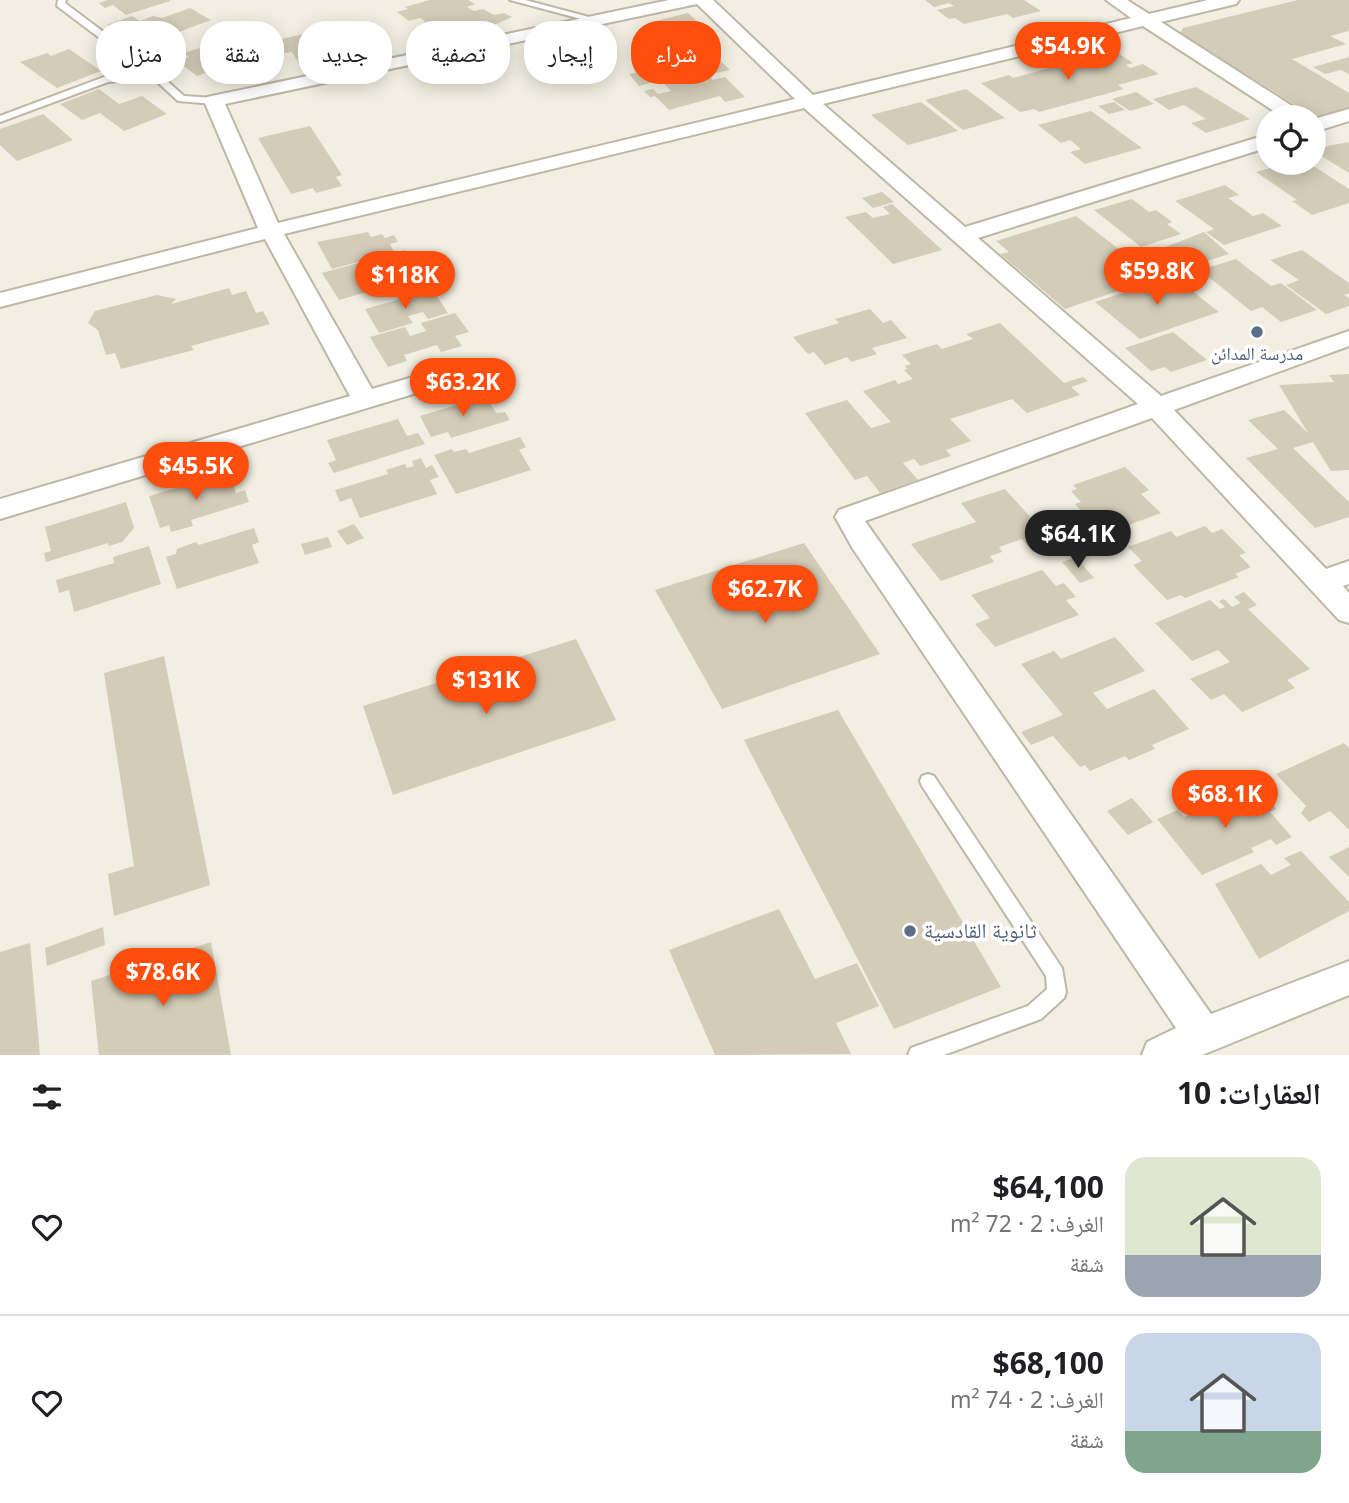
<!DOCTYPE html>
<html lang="ar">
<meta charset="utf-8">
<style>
body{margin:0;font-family:"Noto Sans","Noto Naskh Arabic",sans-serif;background:#f2f2f2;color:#202124;direction:rtl;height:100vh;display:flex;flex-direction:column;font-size:26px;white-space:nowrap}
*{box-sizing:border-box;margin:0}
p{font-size:23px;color:#757577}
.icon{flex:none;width:38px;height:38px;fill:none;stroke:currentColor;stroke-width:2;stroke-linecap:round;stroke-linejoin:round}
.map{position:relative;height:1055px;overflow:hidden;direction:ltr}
.details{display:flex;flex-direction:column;background:#fff;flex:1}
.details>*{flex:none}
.hud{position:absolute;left:21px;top:21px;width:700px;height:63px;direction:rtl;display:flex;gap:14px}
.buttons{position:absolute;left:1256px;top:105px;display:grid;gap:14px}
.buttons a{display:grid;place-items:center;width:70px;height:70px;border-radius:50%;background:#fff;box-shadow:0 4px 18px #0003;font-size:35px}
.price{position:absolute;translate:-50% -60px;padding:0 16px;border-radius:24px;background:#fe4e0d;color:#fff;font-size:23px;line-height:46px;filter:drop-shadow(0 2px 4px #0008)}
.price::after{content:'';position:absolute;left:50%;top:42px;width:21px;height:16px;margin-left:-10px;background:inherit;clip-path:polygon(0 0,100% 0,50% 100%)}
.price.current{background:#222;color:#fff}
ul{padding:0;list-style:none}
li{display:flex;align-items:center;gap:21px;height:175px;padding:0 28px}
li+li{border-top:2px solid #e0e0e0}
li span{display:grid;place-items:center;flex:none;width:196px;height:140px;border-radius:21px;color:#555}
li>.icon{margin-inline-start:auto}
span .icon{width:84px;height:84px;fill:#fffc;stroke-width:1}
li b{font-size:30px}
h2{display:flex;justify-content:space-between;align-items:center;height:84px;padding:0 28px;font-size:30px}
.tag{padding:0 24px;border-radius:28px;background:#fff;box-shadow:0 4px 18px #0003;font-size:24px;line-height:63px}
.tag.current{background:#fe4e0d;color:#fff}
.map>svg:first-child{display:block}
.building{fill:#d3ccb8}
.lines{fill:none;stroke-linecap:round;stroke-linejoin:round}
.lane-casing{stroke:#bdb8a5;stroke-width:4}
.street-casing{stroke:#bdb8a5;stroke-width:4}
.lane{fill:#fff;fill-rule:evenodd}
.street{fill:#fff;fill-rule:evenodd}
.service-dot{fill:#5c6f8a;stroke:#fff;stroke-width:2.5}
.labels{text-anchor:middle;stroke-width:7;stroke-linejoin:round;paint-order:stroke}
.service-label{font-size:18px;fill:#4e5e75;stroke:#fff}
.near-service-label{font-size:21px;fill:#4e5e75;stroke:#fff;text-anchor:start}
</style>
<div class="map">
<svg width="1349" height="1055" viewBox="0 0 1349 1055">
<rect width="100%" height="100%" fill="#f2efe2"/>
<g class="building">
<path d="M108,0H170V1L126,15L113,5L105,8L99,3Z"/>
<path d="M430,0H468L475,4L467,7L474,11L483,9L494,15L504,13L512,17L485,29L455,36L424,33L421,28L428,27L423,23L425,21L420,18L409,21L397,12L408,9L405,7Z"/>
<path d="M925,0H1024L1041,11L1013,18L1007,14L964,24L955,18L949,19L937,10L954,6L949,3L934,7Z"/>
<path d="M1298,0H1349V31L1330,36L1346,44L1292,59L1349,93V108L1316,118L1180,33L1183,28Z"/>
<path d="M190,8L211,20L179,32L175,29L132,41L107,25L132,16L140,21L153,16L162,18Z"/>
<path d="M688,13L699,23L695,24L703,31L693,34L695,36L710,33L716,38L696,42L701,47L686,50L675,39L685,36L679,31L686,29L667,31L656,21Z"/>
<path d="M355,22L368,40L376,38L383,47L300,65L292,52L285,53L277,40Z"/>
<path d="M228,37L254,56L197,76L177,61L189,57L184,53L209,45L205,42Z"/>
<path d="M165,45L172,51L179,49L183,52L175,54L178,57L158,63L145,51Z"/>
<path d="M69,49L101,71L57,88L20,62L47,53L51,56Z"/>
<path d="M1113,50L1133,63L1126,65L1130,68L1143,64L1159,74L1118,85L1124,89L1039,112L1034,109L1020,112L981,83L1009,75L1013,78Z"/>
<path d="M711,52L730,70L716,73L712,69L704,71L713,80L725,77L745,97L725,102L720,96L669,110L655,96L650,97L644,91L653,89L658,94L671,91L661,80L639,86L629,74L696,62L690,57Z"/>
<path d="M1349,57V74L1341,70L1325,74L1313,67Z"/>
<path d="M1196,87L1250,119L1206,133L1191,123L1206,119L1184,105L1169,110L1153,99Z"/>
<path d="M99,89L119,104L142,96L167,114L124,131L100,113L82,120L60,104Z"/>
<path d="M966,89L1005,118L963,130L925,100Z"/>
<path d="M1136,92L1154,104L1130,111L1112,99Z"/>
<path d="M921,102L958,131L908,145L871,115Z"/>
<path d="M1114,102L1125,110L1109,114L1098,106Z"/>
<path d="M1091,111L1142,148L1085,164L1070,152L1081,149L1070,140L1061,143L1038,125Z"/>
<path d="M43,114L73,140L17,161L0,145V129Z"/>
<path d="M310,126L342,175L336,177L342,186L316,193L313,188L291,194L258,138Z"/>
<path d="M1349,142V173L1315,152L1328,146Z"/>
<path d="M1288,163H1309L1349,189V203L1312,215L1292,201L1297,200L1256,172Z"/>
<path d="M1225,185L1239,195L1228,198L1253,216L1263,213L1282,226L1224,245L1206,232L1214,229L1175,201Z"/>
<path d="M882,192L894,202L873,208L862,198Z"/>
<path d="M1132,199L1149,212L1156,210L1172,222L1167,224L1181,234L1141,247L1094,210Z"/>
<path d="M892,204L942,250L893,264L845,217L866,212L873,218L890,214L883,207Z"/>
<path d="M1076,216L1156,278L1065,309L1000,254L1009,252L996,241Z"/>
<path d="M368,232L371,237L382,234L385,238L394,235L398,242L390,244L394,252L332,269L317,242Z"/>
<path d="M1204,232L1229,254L1204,262L1198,257L1180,263L1186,268L1178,271L1172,270L1150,253Z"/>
<path d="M405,250L422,276L339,300L322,273Z"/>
<path d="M1302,250L1349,283V293L1344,295L1349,298V306L1326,314L1286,285L1299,280L1270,260Z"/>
<path d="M1236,259L1271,286L1281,283L1317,310L1281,322L1262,307L1251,311L1200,270Z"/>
<path d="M1173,276L1219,312L1140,339L1095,302Z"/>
<path d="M229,288L232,295L246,291L256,313L263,311L270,324L191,346L194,350L121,369L115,353L106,355L98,330L88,323L95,311L157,295L176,299L171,304Z"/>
<path d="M433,290L448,313L428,319L423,312L408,316L413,323L379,333L365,309Z"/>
<path d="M870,309L883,323L891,320L907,338L872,348L877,354L851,362L847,357L825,365L814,352L808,354L793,337L839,323L835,319Z"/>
<path d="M455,313L469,332L455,336L462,346L441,352L437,345L404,355L407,361L388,367L370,337L405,327L410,336L426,331L421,323Z"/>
<path d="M1000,323L1064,383L1083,377L1088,381L1071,387L1080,395L1027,413L1012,399L950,419L971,441L946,450L951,456L920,466L914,459L903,463L918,480L880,493L867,476L855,480L805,413L847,400L871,428L891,422L863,391L895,380L898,384L913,379L904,370L907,369L905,366L911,364L902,355L937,344L942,349L973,339L966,334Z"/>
<path d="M1173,332L1207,360L1171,372L1165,367L1151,371L1125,348Z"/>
<path d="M1349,374V470L1331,471L1313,442L1293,448L1349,502V517L1315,528L1246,458L1278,449L1248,420L1284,410L1308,433L1279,385L1334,382L1329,375Z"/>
<path d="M486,396L496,413L505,412L510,420L451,438L448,432L431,437L420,416Z"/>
<path d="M398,419L407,436L418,433L425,444L334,473L328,463L336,460L327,440Z"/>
<path d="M520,437L526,447L519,450L531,470L456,494L434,455L452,449L454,452L466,449L469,453Z"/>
<path d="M421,458L426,468L432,465L439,477L430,480L437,494L360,518L351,498L340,502L335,490L388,474L386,470L405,464L407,468L414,466L412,461Z"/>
<path d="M1125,467L1149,490L1141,494L1161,513L1110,532L1106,527L1099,530L1075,504L1081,502L1071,491L1077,489L1073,485Z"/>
<path d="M229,473L236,493L245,490L249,502L191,520L193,526L171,532L169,525L160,528L149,496Z"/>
<path d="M1005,489L1042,530L1036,532L1049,546L1033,552L1022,539L999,547L1002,552L990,556L994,562L941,581L911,544L976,522L961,503Z"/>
<path d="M126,502L134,528L122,542L109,546L108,543L46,562L44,553L51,551L45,527Z"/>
<path d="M354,524L364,538L347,545L337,531Z"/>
<path d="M1205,526L1212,533L1222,529L1246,553L1239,555L1251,567L1235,574L1239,577L1185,598L1181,595L1167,600L1133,565L1142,561L1128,547L1171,531L1176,537Z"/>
<path d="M254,528L259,542L252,545L259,563L177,589L166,557L176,554L177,549L196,542L199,545Z"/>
<path d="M328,537L332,547L305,555L301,544Z"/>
<path d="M804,543L880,654L722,709L655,590Z"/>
<path d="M149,546L161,584L74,612L69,590L59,593L56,580L114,563L113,557Z"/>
<path d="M1076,557L1094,578L1080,583L1062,562Z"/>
<path d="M1042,570L1056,586L1064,583L1076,597L1066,600L1079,615L995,647L975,624L990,618L971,595Z"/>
<path d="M1244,592L1257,605L1248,609L1310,669L1287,680L1295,688L1242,712L1224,694L1211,700L1190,679L1230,662L1218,650L1192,661L1155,623L1210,600L1220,609L1225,607L1219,601L1224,599L1232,607L1241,603L1234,597Z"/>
<path d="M1115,637L1145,671L1093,693L1107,709L1154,689L1189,729L1152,745L1155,749L1129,760L1125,756L1090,771L1085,765L1080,767L1053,736L1031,745L1021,732L1063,715L1021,664L1054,651L1061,659Z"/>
<path d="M576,639L616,720L393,795L363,706Z"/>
<path d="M164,656L210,885L114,916L108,874L134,866L104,673Z"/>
<path d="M838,710L1001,987L894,1029L744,740Z"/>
<path d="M1344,743L1349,748V830L1330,811L1309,822L1301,813L1306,806L1276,774Z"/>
<path d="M1256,786L1276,809L1270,812L1292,837L1276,845L1271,839L1251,848L1254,852L1202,875L1157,819L1178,810L1184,817Z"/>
<path d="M1132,798L1153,822L1128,835L1107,811Z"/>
<path d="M1349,847V877L1329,857Z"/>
<path d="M1301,851L1349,902V911L1259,959L1215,884L1261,864L1271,875L1291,865L1284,858Z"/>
<path d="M779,909L815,979L857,963L879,1006L836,1023L851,1054L715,1055L669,950Z"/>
<path d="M103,927L105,945L47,966L45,948Z"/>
<path d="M211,942L231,1055H99L91,981Z"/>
<path d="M30,943L40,1055H0V952Z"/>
</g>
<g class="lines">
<defs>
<g id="lane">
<path d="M58,0H66L65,3L158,73L184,96L214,98L219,101L214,104L178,101L153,78L108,82L0,122V116L104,77L146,73L57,6Z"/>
<path d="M510,0H525L604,21L600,24Z"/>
<path d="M928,774L934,776L1062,968L1066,992L1064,998L1041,1019L944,1055H908L911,1048L1028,1006L1047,989L1046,976L922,786L920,781L922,776Z"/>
</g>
<g id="street">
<path d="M669,0H713L813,95L1131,18L1106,0H1127L1149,14L1208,0H1239L1236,4L1161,22L1303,113L1306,117H1283L1143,26L823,104L965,227L1269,134V147L978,238L1161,396L1349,331V346L1174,410L1326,569L1349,561V584L1343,586L1349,593V623L1339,620L1152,418L865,521L1211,1014L1349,961V995L1202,1055H1142L1147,1042L1176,1028L853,549L835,517L839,510L1138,404L804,108L284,234L372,389L454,365L463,367L466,373L463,379L0,519V499L350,396L265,239L0,307V293L258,228L204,101L207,97ZM697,4L795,99L278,223L225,104Z"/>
<path d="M1349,109V121L1314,132V119Z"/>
</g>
</defs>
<use href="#lane" class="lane-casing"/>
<use href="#street" class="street-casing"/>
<use href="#lane" class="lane"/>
<use href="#street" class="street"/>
</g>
<g class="service-dot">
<circle cx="1257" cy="332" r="7"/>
<circle cx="910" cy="931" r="7"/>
</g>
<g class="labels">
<g class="service-label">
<text x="1257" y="360">مدرسة المدائن</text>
</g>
<g class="near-service-label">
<text x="924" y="938">ثانوية القادسية</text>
</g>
</g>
</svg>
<div class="buttons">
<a><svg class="icon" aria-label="locate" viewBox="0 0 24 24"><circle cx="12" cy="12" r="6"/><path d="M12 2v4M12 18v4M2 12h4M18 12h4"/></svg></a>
</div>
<b class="price" style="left:1068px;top:82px">$54.9K</b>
<b class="price" style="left:1157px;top:307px">$59.8K</b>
<b class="price" style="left:405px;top:311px">$118K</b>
<b class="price" style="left:463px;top:418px">$63.2K</b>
<b class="price" style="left:196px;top:502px">$45.5K</b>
<b class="price current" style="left:1078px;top:570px">$64.1K</b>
<b class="price" style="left:765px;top:625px">$62.7K</b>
<b class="price" style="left:486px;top:716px">$131K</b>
<b class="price" style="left:1225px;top:830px">$68.1K</b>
<b class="price" style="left:163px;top:1008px">$78.6K</b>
<div class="hud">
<a class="tag current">شراء</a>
<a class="tag">إيجار</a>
<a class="tag">تصفية</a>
<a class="tag">جديد</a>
<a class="tag">شقة</a>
<a class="tag">منزل</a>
</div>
</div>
<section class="details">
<h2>العقارات: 10<svg class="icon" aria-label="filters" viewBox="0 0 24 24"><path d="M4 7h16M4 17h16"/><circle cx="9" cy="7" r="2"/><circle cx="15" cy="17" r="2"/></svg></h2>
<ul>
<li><span style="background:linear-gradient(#dfe7d0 70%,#9aa5b1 0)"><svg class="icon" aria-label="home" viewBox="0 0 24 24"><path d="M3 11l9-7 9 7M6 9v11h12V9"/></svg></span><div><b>$64,100</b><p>الغرف: 2 · 72 m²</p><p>شقة</p></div><svg class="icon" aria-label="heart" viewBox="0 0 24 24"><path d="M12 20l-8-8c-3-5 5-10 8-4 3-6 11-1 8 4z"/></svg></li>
<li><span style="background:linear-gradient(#c9d6e8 70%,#7fa58c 0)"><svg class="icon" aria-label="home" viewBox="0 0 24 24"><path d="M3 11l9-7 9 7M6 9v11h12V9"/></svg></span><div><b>$68,100</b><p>الغرف: 2 · 74 m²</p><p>شقة</p></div><svg class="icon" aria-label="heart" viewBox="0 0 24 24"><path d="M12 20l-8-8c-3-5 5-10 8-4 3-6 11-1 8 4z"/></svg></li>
</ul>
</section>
